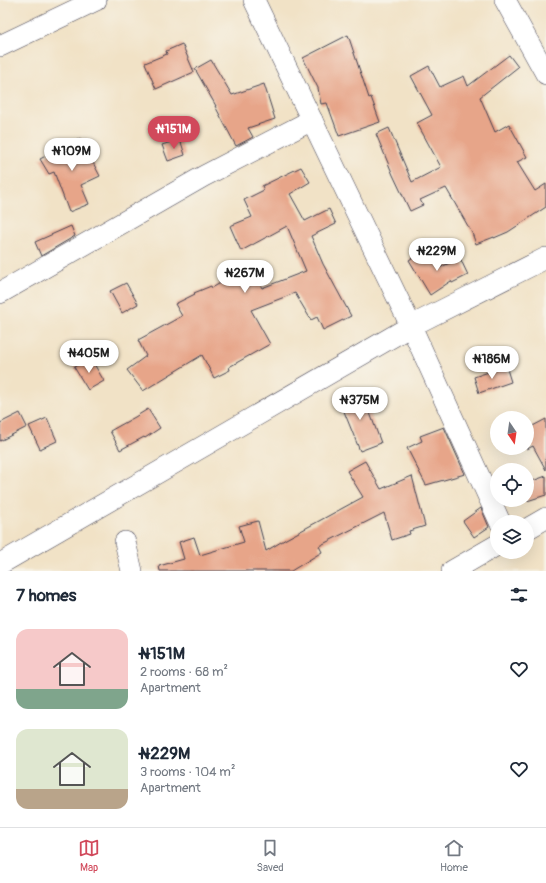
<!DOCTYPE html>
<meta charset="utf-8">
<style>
body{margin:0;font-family:Pangolin,sans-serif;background:#f6f6f7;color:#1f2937;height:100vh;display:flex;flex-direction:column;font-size:15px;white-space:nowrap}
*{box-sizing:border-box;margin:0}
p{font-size:13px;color:#747a83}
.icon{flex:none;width:22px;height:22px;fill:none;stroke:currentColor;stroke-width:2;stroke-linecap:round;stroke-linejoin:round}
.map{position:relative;height:571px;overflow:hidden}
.details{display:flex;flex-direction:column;background:#fff;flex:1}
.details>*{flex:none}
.needle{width:26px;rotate:167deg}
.buttons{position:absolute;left:490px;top:411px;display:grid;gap:8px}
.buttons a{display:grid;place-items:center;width:44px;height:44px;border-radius:50%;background:#fff;box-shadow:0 4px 16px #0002;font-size:20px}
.price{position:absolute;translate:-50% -34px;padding:0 9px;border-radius:14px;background:#fff;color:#222;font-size:13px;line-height:26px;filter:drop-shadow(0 1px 2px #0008)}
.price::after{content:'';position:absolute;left:50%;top:24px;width:12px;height:9px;margin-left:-6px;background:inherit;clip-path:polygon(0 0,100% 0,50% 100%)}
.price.selected{background:#d1495b;color:#fff}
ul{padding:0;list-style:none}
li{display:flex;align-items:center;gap:12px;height:100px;padding:0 16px}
li span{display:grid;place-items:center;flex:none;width:112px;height:80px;border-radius:12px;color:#555}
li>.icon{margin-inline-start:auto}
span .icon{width:48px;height:48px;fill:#fffc;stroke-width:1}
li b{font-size:17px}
h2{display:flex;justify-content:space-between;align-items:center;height:48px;padding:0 16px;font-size:17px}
.dock{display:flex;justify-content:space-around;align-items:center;height:56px;border-top:1px solid #e0e1e3;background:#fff;font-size:11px;color:#747a83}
.dock a{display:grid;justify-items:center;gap:2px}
.dock .selected{color:#d1495b}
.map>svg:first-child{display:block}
.building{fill:#e7a589}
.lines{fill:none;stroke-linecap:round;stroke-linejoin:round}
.minor-casing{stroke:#413f50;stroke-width:22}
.minor{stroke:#fff;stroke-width:21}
</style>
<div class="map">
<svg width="546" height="571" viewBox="0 0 546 571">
<rect width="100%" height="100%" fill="#f7f3e8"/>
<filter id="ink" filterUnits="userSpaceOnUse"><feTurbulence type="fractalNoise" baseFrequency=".025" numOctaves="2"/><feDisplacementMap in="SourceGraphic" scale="8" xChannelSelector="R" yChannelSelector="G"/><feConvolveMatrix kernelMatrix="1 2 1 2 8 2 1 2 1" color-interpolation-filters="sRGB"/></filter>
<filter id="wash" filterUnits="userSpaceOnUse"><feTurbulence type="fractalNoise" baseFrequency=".012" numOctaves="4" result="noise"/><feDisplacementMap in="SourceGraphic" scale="16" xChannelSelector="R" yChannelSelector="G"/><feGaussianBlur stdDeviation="0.9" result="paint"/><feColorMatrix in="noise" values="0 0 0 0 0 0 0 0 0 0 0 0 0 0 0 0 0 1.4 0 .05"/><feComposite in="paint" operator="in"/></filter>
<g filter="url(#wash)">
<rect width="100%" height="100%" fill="#f1e2c6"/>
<g id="blocks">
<g class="building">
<path d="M348,35L369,98L371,97L380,122L339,136L327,103L321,104L318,88L303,58Z"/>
<path d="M182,44L194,72L156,89L145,63L167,54L166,51Z"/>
<path d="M509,55L518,67L480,97L495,132L509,124L527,157L517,162L535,191L546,184V207L508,232L494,238V237L476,244L472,233L446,188L420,200L423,205L410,211L393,175L376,134L389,128L412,182L441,167L417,123L432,115L411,76L429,66L440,87L464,76L468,86Z"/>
<path d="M211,60L232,95L264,84L275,119L248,128L253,137L236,146L215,106H216L195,69Z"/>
<path d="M80,138L100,176L81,185L89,204L69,212L54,172L49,174L40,159Z"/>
<path d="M180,139L185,155L168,161L162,145Z"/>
<path d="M301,167L310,182L290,194L305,221L329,209L336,224L311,236L323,264L351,316L323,330L317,317L311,320L295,293L251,310L270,344L229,367L230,370L214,378L202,355L143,391L127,370L146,356L138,340L182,316L175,304L195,294L194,293L211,286L212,288L249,266L262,288L306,271L287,226L241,251L230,226L252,217L244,200L264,190L262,186Z"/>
<path d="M71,226L75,236L41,256L35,242Z"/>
<path d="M426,249L439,268L460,258L468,275L452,283L451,281L430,295L409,260Z"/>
<path d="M126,283L138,304L122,313L110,291Z"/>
<path d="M90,357L104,381L88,390L74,367Z"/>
<path d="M506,366L511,382L479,393L474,377Z"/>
<path d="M362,391L381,443L360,451L339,399Z"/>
<path d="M148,409L160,428L145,438L144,437L120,450L110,431L135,417Z"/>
<path d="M20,413L27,427L0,441V423Z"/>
<path d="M47,418L57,441L40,449L29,426Z"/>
<path d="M546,419V470L533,446L527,449V429Z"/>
<path d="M444,427L465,474L426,485L407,448L422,441L420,436Z"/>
<path d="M365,461L381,489L412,476L425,526L409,531L410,534L392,540L384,513L319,546L322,552L291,571H160L159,566L184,559L179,542L194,537L200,555L244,542L239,526L258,521L266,551L286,539L363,497L347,471Z"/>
<path d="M546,476V495L527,501V483Z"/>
<path d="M481,508L489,527L474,537L463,521Z"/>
</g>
</g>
</g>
<g filter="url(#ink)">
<use href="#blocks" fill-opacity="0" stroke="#413f50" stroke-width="1"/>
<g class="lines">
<defs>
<g id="minor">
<path d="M254,0L411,326L500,522"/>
<path d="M505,0L546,74"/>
<path d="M0,46L96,0"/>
<path d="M0,293L204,176L312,120"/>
<path d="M527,529L546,518"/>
<path d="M125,542L132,571"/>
<path d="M0,564L411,326L546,258"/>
<path d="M452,571L497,545"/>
</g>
</defs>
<use href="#minor" class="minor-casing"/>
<use href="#minor" class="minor"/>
</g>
</g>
</svg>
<div class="buttons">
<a><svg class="needle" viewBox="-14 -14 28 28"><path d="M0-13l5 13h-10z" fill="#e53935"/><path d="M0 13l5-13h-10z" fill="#747a83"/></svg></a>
<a><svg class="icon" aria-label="locate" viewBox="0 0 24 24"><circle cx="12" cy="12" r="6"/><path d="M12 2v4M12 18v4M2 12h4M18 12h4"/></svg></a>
<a><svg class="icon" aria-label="layers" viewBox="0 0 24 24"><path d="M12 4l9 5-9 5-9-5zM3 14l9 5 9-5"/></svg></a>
</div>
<b class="price selected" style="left:174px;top:150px">₦151M</b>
<b class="price" style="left:72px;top:172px">₦109M</b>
<b class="price" style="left:437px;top:272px">₦229M</b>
<b class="price" style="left:245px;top:294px">₦267M</b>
<b class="price" style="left:89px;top:374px">₦405M</b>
<b class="price" style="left:492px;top:380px">₦186M</b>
<b class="price" style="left:360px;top:421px">₦375M</b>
</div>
<section class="details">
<h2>7 homes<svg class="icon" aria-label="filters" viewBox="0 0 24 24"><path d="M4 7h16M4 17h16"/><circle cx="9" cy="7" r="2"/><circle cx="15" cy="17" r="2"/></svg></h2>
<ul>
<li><span style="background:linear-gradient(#f6c9c9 75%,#7fa58c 0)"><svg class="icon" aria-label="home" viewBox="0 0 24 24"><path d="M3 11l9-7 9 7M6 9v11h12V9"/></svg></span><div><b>₦151M</b><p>2 rooms · 68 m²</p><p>Apartment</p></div><svg class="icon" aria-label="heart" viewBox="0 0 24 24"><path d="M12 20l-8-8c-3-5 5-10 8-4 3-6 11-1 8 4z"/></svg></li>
<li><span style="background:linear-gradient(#dfe7d0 75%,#b9a48a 0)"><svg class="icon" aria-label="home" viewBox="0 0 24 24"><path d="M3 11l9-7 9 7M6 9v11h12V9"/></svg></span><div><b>₦229M</b><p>3 rooms · 104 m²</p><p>Apartment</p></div><svg class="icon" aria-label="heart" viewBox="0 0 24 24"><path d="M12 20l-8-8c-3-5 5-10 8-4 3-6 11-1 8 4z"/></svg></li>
</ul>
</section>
<nav class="dock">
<a class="selected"><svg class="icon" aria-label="map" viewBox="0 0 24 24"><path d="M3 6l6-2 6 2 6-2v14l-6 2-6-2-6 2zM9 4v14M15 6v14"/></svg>Map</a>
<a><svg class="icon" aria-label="saved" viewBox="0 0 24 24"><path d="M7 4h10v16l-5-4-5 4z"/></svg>Saved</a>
<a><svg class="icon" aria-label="home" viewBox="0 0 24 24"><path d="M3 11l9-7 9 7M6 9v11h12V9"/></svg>Home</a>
</nav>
